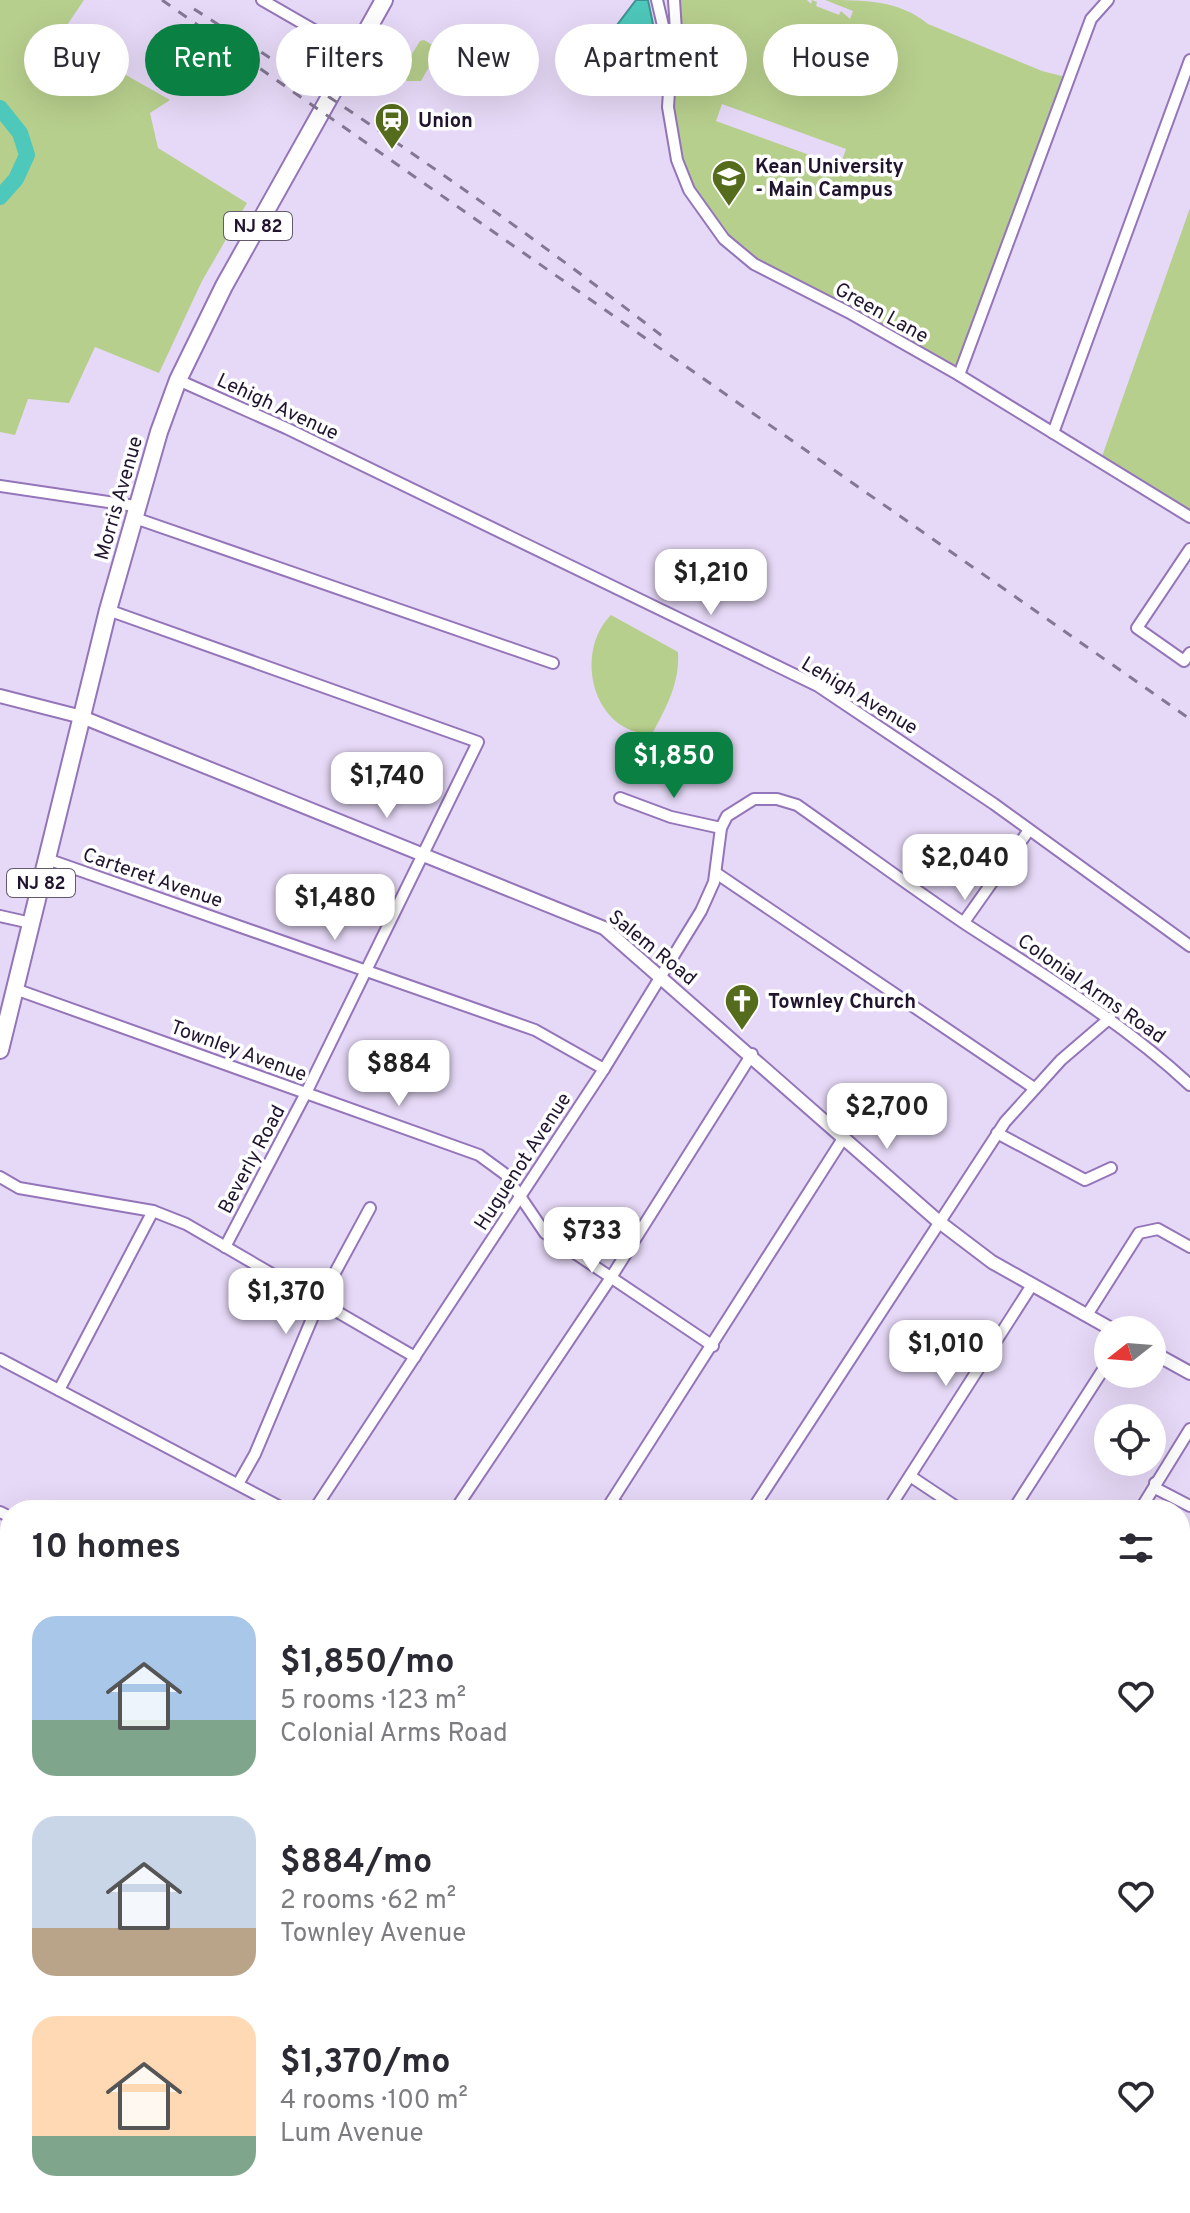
<!DOCTYPE html>
<meta charset="utf-8">
<style>
body{margin:0;font-family:Overpass,sans-serif;background:#f2f2f3;color:#2b2b33;height:100vh;display:flex;flex-direction:column;font-size:30px;white-space:nowrap}
*{box-sizing:border-box;margin:0}
p{font-size:26px;color:#7c7c81}
.icon{flex:none;width:44px;height:44px;fill:none;stroke:currentColor;stroke-width:2;stroke-linecap:round;stroke-linejoin:round}
.map{position:relative;flex:1;overflow:hidden}
.sheet{position:absolute;left:0px;top:1500px;width:1190px;height:714px;display:flex;flex-direction:column;background:#fff;border-radius:32px 32px 0 0;box-shadow:0 8px 32px #0002}
.sheet>*{flex:none}
.guide{position:absolute;left:24px;top:24px;width:1142px;height:72px;display:flex;gap:16px}
.needle{width:52px;rotate:253deg}
.tools{position:absolute;left:1094px;top:1316px;display:grid;gap:16px}
.tools a{display:grid;place-items:center;width:72px;height:72px;border-radius:50%;background:#fff;box-shadow:0 8px 32px #0002;font-size:40px}
.price{position:absolute;translate:-50% -68px;padding:0 18px;border-radius:16px;background:#fff;color:#222;font-size:26px;line-height:52px;filter:drop-shadow(0 2px 4px #0008)}
.price::after{content:'';position:absolute;left:50%;top:48px;width:24px;height:18px;margin-left:-12px;background:inherit;clip-path:polygon(0 0,100% 0,50% 100%)}
.price.selected{background:#0b8043;color:#fff}
ul{padding:0;list-style:none}
li{display:flex;align-items:center;gap:24px;height:200px;padding:0 32px}
li span{display:grid;place-items:center;flex:none;width:224px;height:160px;border-radius:24px;color:#555}
li>.icon{margin-inline-start:auto}
span .icon{width:96px;height:96px;fill:#fffc;stroke-width:1}
li b{font-size:34px}
h2{display:flex;justify-content:space-between;align-items:center;height:96px;padding:0 32px;font-size:34px}
.chip{padding:0 28px;border-radius:36px;background:#fff;box-shadow:0 8px 32px #0002;font-size:28px;line-height:72px}
.chip.selected{background:#0b8043;color:#fff}
.map>svg:first-child{display:block}
.green{fill:#b7cf8d;fill-rule:evenodd}
.water{fill:#4dc8ba;stroke:#409290;stroke-width:2}
.lines{fill:none;stroke-linecap:round;stroke-linejoin:round}
.river{stroke:#4dc8ba;stroke-width:16}
.minor-casing{stroke:#9475b9;stroke-width:14}
.tertiary-casing{stroke:#9475b9;stroke-width:16}
.primary-casing{stroke:#9475b9;stroke-width:20}
.minor{stroke:#fff;stroke-width:10}
.tertiary{stroke:#fff;stroke-width:12}
.primary{stroke:#fff;stroke-width:16}
.rail{stroke:#847794;stroke-width:3;stroke-dasharray:10 10;stroke-linecap:butt}
.labels{text-anchor:middle;stroke-width:7;stroke-linejoin:round;paint-order:stroke}
.shield{fill:#fff;stroke:#645a6d;stroke-width:2}
.shield-label{font-size:18px;font-weight:bold;fill:#21142f}
.poi-label{font-size:20px;font-weight:bold;fill:#21142f;stroke:#fff;text-anchor:start}
.street-label{font-size:20px;fill:#21142f;stroke:#fff}
</style>
<div class="map">
<svg width="1190" height="2213" viewBox="0 0 1190 2213">
<rect width="100%" height="100%" fill="#e6d9f7"/>
<g class="green">
<path d="M0,0H84L59,37L170,100L150,113L158,148L247,203L202,281L159,373L95,347L69,403L28,399L15,435L0,432Z"/>
<path d="M674,0H807L811,4L812,0L817,2L816,6L839,15L841,11L850,19L853,11L825,0C864,0 899,0 928,24L1042,71L1070,78L959,375L732,247L689,190L669,118ZM722,104L846,149L840,166L716,121Z"/>
<path d="M424,40L467,66L464,71L438,51L421,81H407L399,75L420,41Z"/>
<path d="M1190,208V510L1100,462Z"/>
<path d="M611,615L678,652C680,683 666,708 652,734C593,734 573,653 611,615Z"/>
<path d="M1190,1815V2213H1186L1152,2204H1180V1823Z"/>
<path d="M10,2022V2204H1081L1067,2213H0V2029Z"/>
</g>
<path class="water" d="M636,0H648L657,43L653,86C636,97 610,73 594,64L592,58Z"/>
<g class="lines">
<path class="river" d="M0,108L20,133L27,155L16,179L0,197"/>
<defs>
<g id="minor">
<path d="M262,0L354,53"/>
<path d="M657,0L671,60L668,107L677,160L689,190L724,239L754,264L848,312L959,375L1190,517"/>
<path d="M671,60L677,46L674,0"/>
<path d="M959,375L1091,19L1108,0"/>
<path d="M178,380L286,428L818,686L994,804L1190,946"/>
<path d="M1053,433L1190,60"/>
<path d="M0,486L135,506"/>
<path d="M132,517L553,663"/>
<path d="M1190,549L1137,628L1184,661L1190,653"/>
<path d="M108,610L478,742L306,1093L225,1247"/>
<path d="M620,798L671,817L721,828"/>
<path d="M47,859L535,1030L604,1069"/>
<path d="M716,873L1034,1088"/>
<path d="M0,916L31,923"/>
<path d="M964,922L1029,830"/>
<path d="M15,989L479,1155L505,1174L545,1233L713,1346"/>
<path d="M997,1133L1085,1180L1111,1168"/>
<path d="M0,1177L19,1188L153,1211L186,1224L415,1357"/>
<path d="M1087,1315L1139,1233L1158,1229L1190,1247"/>
<path d="M0,1359L286,1510"/>
<path d="M59,1390L153,1211"/>
<path d="M910,1476L961,1510"/>
<path d="M1155,1483L1157,1489L1190,1506"/>
<path d="M238,1484L255,1454L319,1302L370,1208"/>
<path d="M612,1501L625,1510"/>
<path d="M314,1510L604,1069L701,911L714,882L721,828L727,816L754,799H777L797,805C854,845 909,886 967,925C1044,975 1122,1022 1190,1085"/>
<path d="M455,1510L610,1279L752,1054"/>
<path d="M606,1510L844,1137"/>
<path d="M752,1510L1005,1122L1061,1060L1110,1018"/>
<path d="M888,1510L1032,1285"/>
<path d="M1013,1510L1108,1362"/>
<path d="M1140,1510L1190,1429"/>
<path d="M0,1512L10,1517"/>
<path d="M0,1632L10,1638"/>
<path d="M1180,1714L1190,1724"/>
<path d="M0,1748L10,1753"/>
<path d="M1180,1750L1190,1742"/>
<path d="M0,1864L10,1869"/>
<path d="M1059,2204L1066,2213"/>
</g>
<g id="tertiary">
<path d="M0,696L82,717L604,928L938,1221L992,1262L1113,1330"/>
<path d="M1152,1352L1190,1373"/>
</g>
<path id="primary" d="M0,1050L108,610L159,432L178,380L224,286L384,0"/>
</defs>
<use href="#minor" class="minor-casing"/>
<use href="#tertiary" class="tertiary-casing"/>
<use href="#primary" class="primary-casing"/>
<use href="#minor" class="minor"/>
<use href="#tertiary" class="tertiary"/>
<use href="#primary" class="primary"/>
<g class="rail">
<path d="M162,0L1190,719"/>
<path d="M194,9C356,112 514,221 666,339"/>
</g>
</g>
<defs>
<symbol id="station-pin" viewBox="-11 -11 22 30"><path d="M0 17L-7.5 6A9.5 9.5 0 1 1 7.5 6Z" fill="#546c1c" stroke="#fff"/><path d="M-3-6H3Q5-6 5-4V2Q5 4 3 4L4.5 6H3L1.5 4h-3L-3 6H-4.5L-3 4Q-5 4-5 2V-4Q-5-6-3-6ZM-3.5-4v3h7v-3ZM-3.5 1v1.5H-2V1ZM2 1v1.5H3.5V1Z" fill="#fff"/></symbol>
<symbol id="university-pin" viewBox="-11 -11 22 30"><path d="M0 17L-7.5 6A9.5 9.5 0 1 1 7.5 6Z" fill="#546c1c" stroke="#fff"/><path d="M0-5L7-2L0 1L-7-2ZM-4 1L0 2.5L4 1V4Q0 6-4 4Z" fill="#fff"/></symbol>
<symbol id="church-pin" viewBox="-11 -11 22 30"><path d="M0 17L-7.5 6A9.5 9.5 0 1 1 7.5 6Z" fill="#546c1c" stroke="#fff"/><path d="M-1.2-6h2.4v3.5h3.3v2.4h-3.3V6h-2.4V-.1h-3.3v-2.4h3.3Z" fill="#fff"/></symbol>
</defs>
<g fill-rule="evenodd">
<use href="#station-pin" x="372" y="100" width="40" height="54"/>
<use href="#university-pin" x="709" y="157" width="40" height="54"/>
<use href="#church-pin" x="722" y="981" width="40" height="54"/>
</g>
<g class="labels">
<g class="shield">
<rect x="224" y="212" width="68" height="28" rx="6"/>
<rect x="7" y="869" width="68" height="28" rx="6"/>
</g>
<g class="shield-label">
<text x="258" y="232">NJ 82</text>
<text x="41" y="889">NJ 82</text>
</g>
<g class="poi-label">
<text x="418" y="127">Union</text>
<text x="755" y="173">Kean University<tspan x="755" dy="23">- Main Campus</tspan></text>
<text x="768" y="1008">Townley Church</text>
</g>
<g class="street-label">
<text transform="translate(882 312) rotate(29)" y="7">Green Lane</text>
<text transform="translate(278 406) rotate(25)" y="7">Lehigh Avenue</text>
<text transform="translate(118 498) rotate(-74)" y="7">Morris Avenue</text>
<text transform="translate(860 695) rotate(31)" y="7">Lehigh Avenue</text>
<text transform="translate(153 877) rotate(19)" y="7">Carteret Avenue</text>
<text transform="translate(653 947) rotate(39)" y="7">Salem Road</text>
<text transform="translate(1092 988) rotate(35)" y="7">Colonial Arms Road</text>
<text transform="translate(239 1050) rotate(20)" y="7">Townley Avenue</text>
<text transform="translate(251 1159) rotate(-62)" y="7">Beverly Road</text>
<text transform="translate(522 1161) rotate(-57)" y="7">Huguenot Avenue</text>
</g>
</g>
</svg>
<div class="tools">
<a><svg class="needle" viewBox="-14 -14 28 28"><path d="M0-13l5 13h-10z" fill="#e53935"/><path d="M0 13l5-13h-10z" fill="#7c7c81"/></svg></a>
<a><svg class="icon" aria-label="locate" viewBox="0 0 24 24"><circle cx="12" cy="12" r="6"/><path d="M12 2v4M12 18v4M2 12h4M18 12h4"/></svg></a>
</div>
<b class="price" style="left:711px;top:617px">$1,210</b>
<b class="price selected" style="left:674px;top:800px">$1,850</b>
<b class="price" style="left:387px;top:820px">$1,740</b>
<b class="price" style="left:965px;top:902px">$2,040</b>
<b class="price" style="left:335px;top:942px">$1,480</b>
<b class="price" style="left:399px;top:1108px">$884</b>
<b class="price" style="left:887px;top:1151px">$2,700</b>
<b class="price" style="left:592px;top:1275px">$733</b>
<b class="price" style="left:286px;top:1336px">$1,370</b>
<b class="price" style="left:946px;top:1388px">$1,010</b>
<div class="guide">
<a class="chip">Buy</a>
<a class="chip selected">Rent</a>
<a class="chip">Filters</a>
<a class="chip">New</a>
<a class="chip">Apartment</a>
<a class="chip">House</a>
</div>
<section class="sheet">
<h2>10 homes<svg class="icon" aria-label="filters" viewBox="0 0 24 24"><path d="M4 7h16M4 17h16"/><circle cx="9" cy="7" r="2"/><circle cx="15" cy="17" r="2"/></svg></h2>
<ul>
<li><span style="background:linear-gradient(#a9c7e8 65%,#7fa58c 0)"><svg class="icon" aria-label="home" viewBox="0 0 24 24"><path d="M3 11l9-7 9 7M6 9v11h12V9"/></svg></span><div><b>$1,850/mo</b><p>5 rooms · 123 m²</p><p>Colonial Arms Road</p></div><svg class="icon" aria-label="heart" viewBox="0 0 24 24"><path d="M12 20l-8-8c-3-5 5-10 8-4 3-6 11-1 8 4z"/></svg></li>
<li><span style="background:linear-gradient(#c9d6e8 70%,#b9a48a 0)"><svg class="icon" aria-label="home" viewBox="0 0 24 24"><path d="M3 11l9-7 9 7M6 9v11h12V9"/></svg></span><div><b>$884/mo</b><p>2 rooms · 62 m²</p><p>Townley Avenue</p></div><svg class="icon" aria-label="heart" viewBox="0 0 24 24"><path d="M12 20l-8-8c-3-5 5-10 8-4 3-6 11-1 8 4z"/></svg></li>
<li><span style="background:linear-gradient(#ffd9b3 75%,#7fa58c 0)"><svg class="icon" aria-label="home" viewBox="0 0 24 24"><path d="M3 11l9-7 9 7M6 9v11h12V9"/></svg></span><div><b>$1,370/mo</b><p>4 rooms · 100 m²</p><p>Lum Avenue</p></div><svg class="icon" aria-label="heart" viewBox="0 0 24 24"><path d="M12 20l-8-8c-3-5 5-10 8-4 3-6 11-1 8 4z"/></svg></li>
</ul>
</section>
</div>
